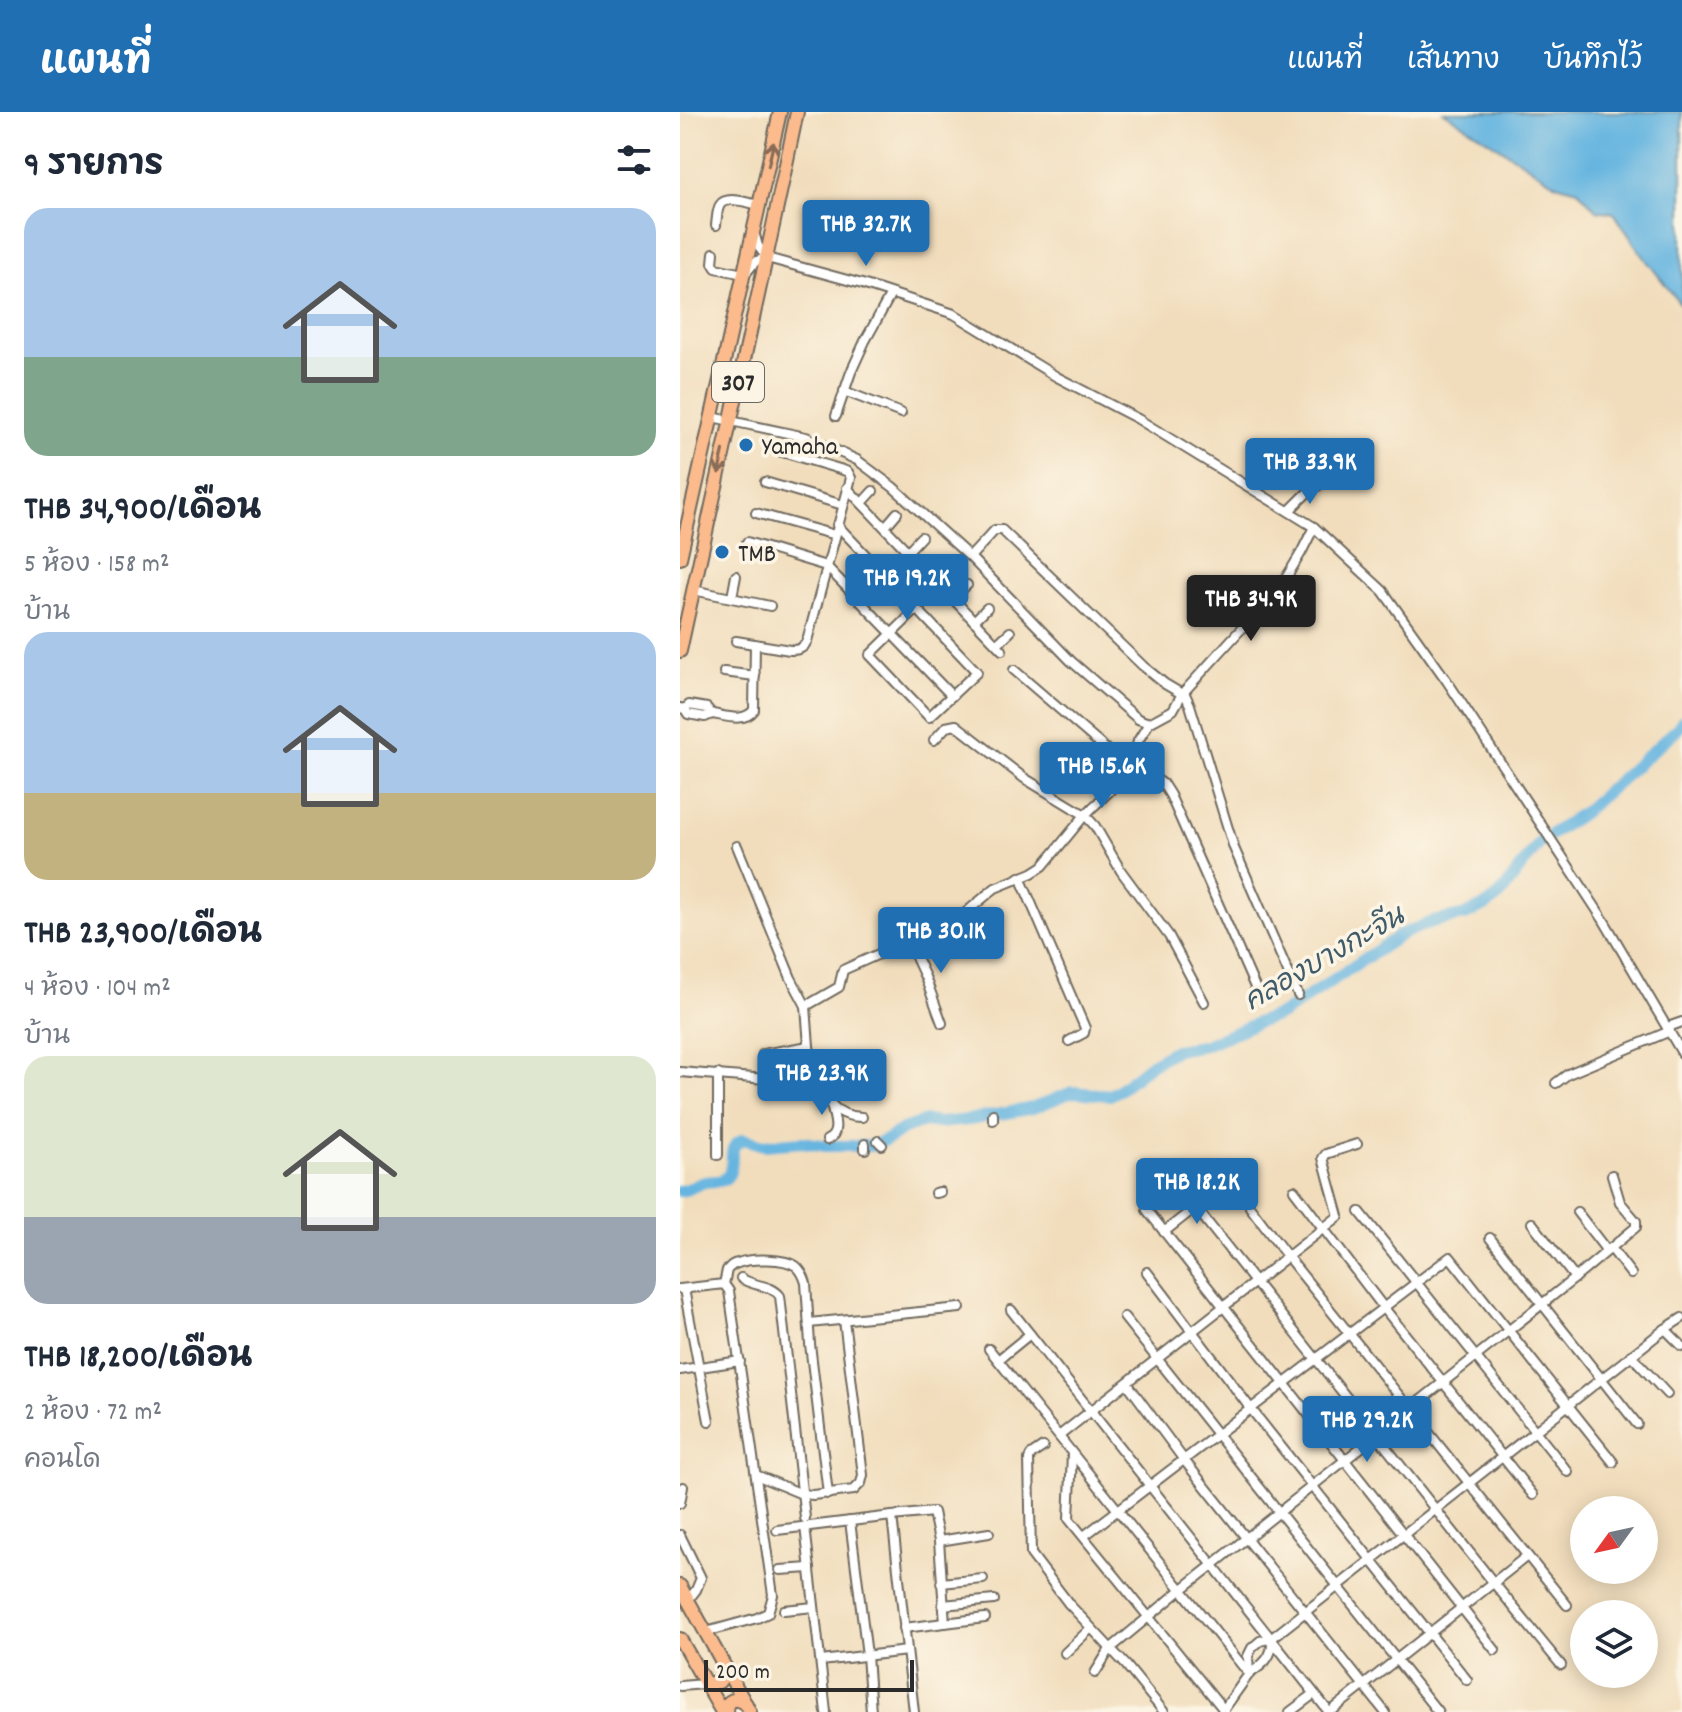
<!DOCTYPE html>
<html lang="th">
<meta charset="utf-8">
<style>
body{margin:0;font-family:Dekko,"Playpen Sans Thai",sans-serif;background:#f6f6f7;color:#1f2937;height:100vh;display:flex;flex-direction:column;font-size:30px;white-space:nowrap}
*{box-sizing:border-box;margin:0}
p{font-size:26px;color:#747a83}
.icon{flex:none;width:44px;height:44px;fill:none;stroke:currentColor;stroke-width:2;stroke-linecap:round;stroke-linejoin:round}
.map{position:relative;flex:1;overflow:hidden}
.side{display:flex;flex-direction:column;background:#fff;width:680px}
.side>*{flex:none}
.needle{width:52px;rotate:237deg}
.buttons{position:absolute;left:890px;top:1384px;display:grid;gap:16px}
.buttons a{display:grid;place-items:center;width:88px;height:88px;border-radius:50%;background:#fff;box-shadow:0 4px 20px #0003;font-size:40px}
.scale{position:absolute;left:24px;bottom:20px;width:210px;box-sizing:border-box;padding-left:8px;border:4px solid #2b2b2b;border-top:0;font-size:22px;line-height:28px;white-space:nowrap;color:#2b2b2b;-webkit-text-stroke:6px #fcf5e5;paint-order:stroke}
.price{position:absolute;translate:-50% -68px;padding:0 18px;border-radius:8px;background:#1f6fb2;color:#fff;font-size:26px;line-height:52px;filter:drop-shadow(0 2px 4px #0008)}
.price::after{content:'';position:absolute;left:50%;top:48px;width:24px;height:18px;margin-left:-12px;background:inherit;clip-path:polygon(0 0,100% 0,50% 100%)}
.price.current{background:#222;color:#fff}
ul{padding:0;list-style:none}
li{display:grid;align-content:center;gap:16px;height:424px;padding:0 24px}
li span{display:grid;place-items:center;height:248px;border-radius:24px;color:#555}
li>.icon{margin-inline-start:auto}
span .icon{width:144px;height:144px;fill:#fffc;stroke-width:1}
li b{font-size:34px}
h2{display:flex;justify-content:space-between;align-items:center;height:96px;padding:0 24px;font-size:34px}
header{display:flex;align-items:center;gap:48px;box-sizing:border-box;height:112px;padding:0 40px;background:#1f6fb2;color:#fff}
header strong{font-size:38px}
nav{display:flex;gap:44px;margin-inline-start:auto;font-size:28px}
main{display:flex;flex:1;min-height:0}
.map>svg:first-child{display:block}
.water{fill:#66b5e0;stroke:#487086;stroke-width:2}
.lines{fill:none;stroke-linecap:round;stroke-linejoin:round}
.river{stroke:#66b5e0;stroke-width:12}
.minor-casing{stroke:#70695e;stroke-width:12}
.primary-casing{stroke:#70695e;stroke-width:16}
.minor{stroke:#fff;stroke-width:8}
.primary{stroke:#fbbb8d;stroke-width:12}
.oneway{stroke:#896c57}
.poi-dot{fill:#1f6fb2;stroke:#fcf5e5;stroke-width:3}
.labels{text-anchor:middle;stroke-width:7;stroke-linejoin:round;paint-order:stroke}
.shield{fill:#fcf5e5;stroke:#6a6863;stroke-width:2}
.shield-label{font-size:24px;font-weight:bold;fill:#2b2b2b}
.poi-label{font-size:26px;fill:#2b2b2b;stroke:#fcf5e5;text-anchor:start}
.water-label{font-size:28px;font-style:italic;fill:#405b6a;stroke:#fcf5e5}
</style>
<header>
<strong>แผนที่</strong>
<nav><a>แผนที่</a><a>เส้นทาง</a><a>บันทึกไว้</a></nav>
</header>
<main>
<section class="side">
<h2>9 รายการ<svg class="icon" aria-label="filters" viewBox="0 0 24 24"><path d="M4 7h16M4 17h16"/><circle cx="9" cy="7" r="2"/><circle cx="15" cy="17" r="2"/></svg></h2>
<ul>
<li><span style="background:linear-gradient(#a9c7e8 60%,#7fa58c 0)"><svg class="icon" aria-label="home" viewBox="0 0 24 24"><path d="M3 11l9-7 9 7M6 9v11h12V9"/></svg></span><div><b>THB 34,900/เดือน</b><p>5 ห้อง · 158 m²</p><p>บ้าน</p></div></li>
<li><span style="background:linear-gradient(#a9c7e8 65%,#c2b280 0)"><svg class="icon" aria-label="home" viewBox="0 0 24 24"><path d="M3 11l9-7 9 7M6 9v11h12V9"/></svg></span><div><b>THB 23,900/เดือน</b><p>4 ห้อง · 104 m²</p><p>บ้าน</p></div></li>
<li><span style="background:linear-gradient(#dfe7d0 65%,#9aa5b1 0)"><svg class="icon" aria-label="home" viewBox="0 0 24 24"><path d="M3 11l9-7 9 7M6 9v11h12V9"/></svg></span><div><b>THB 18,200/เดือน</b><p>2 ห้อง · 72 m²</p><p>คอนโด</p></div></li>
</ul>
</section>
<div class="map">
<svg width="1002" height="1600" viewBox="0 0 1002 1600">
<rect width="100%" height="100%" fill="#fcf5e5"/>
<filter id="ink" filterUnits="userSpaceOnUse"><feTurbulence type="fractalNoise" baseFrequency=".0125" numOctaves="2"/><feDisplacementMap in="SourceGraphic" scale="16" xChannelSelector="R" yChannelSelector="G"/><feConvolveMatrix kernelMatrix="1 2 1 2 8 2 1 2 1" color-interpolation-filters="sRGB"/></filter>
<filter id="wash" filterUnits="userSpaceOnUse"><feTurbulence type="fractalNoise" baseFrequency=".006" numOctaves="4" result="noise"/><feDisplacementMap in="SourceGraphic" scale="32" xChannelSelector="R" yChannelSelector="G"/><feGaussianBlur stdDeviation="1.8" result="paint"/><feColorMatrix in="noise" values="0 0 0 0 0 0 0 0 0 0 0 0 0 0 0 0 0 1.4 0 .05"/><feComposite in="paint" operator="in"/></filter>
<g filter="url(#wash)">
<rect width="100%" height="100%" fill="#f1ddbc"/>
<path class="water" d="M764,0H1002V194L960,140L934,101L916,98L898,78L876,72Z"/>
<g class="lines">
<path class="river" d="M0,1079C9,1078 17,1072 25,1070C34,1068 44,1072 49,1062C56,1048 45,1036 63,1027L84,1033L123,1030L146,1034H192L208,1027L223,1017L246,1009L258,1011L289,1008L353,996L392,980L430,983L439,978L467,955L495,938L525,933L579,910L602,902L722,822L752,810L785,803L807,793L820,783L861,729L904,700L996,618L1002,609"/>
</g>
</g>
<g filter="url(#ink)">
<g class="lines">
<defs>
<g id="minor">
<path d="M36,113C37,107 37,97 40,93C46,83 69,91 79,93"/>
<path d="M34,141L33,151L36,156L63,162"/>
<path d="M87,146L182,172L274,202L377,265L458,307L634,415L703,479L767,569L923,807L1002,941"/>
<path d="M65,162L76,149L87,146L78,134L74,120"/>
<path d="M164,279L221,301"/>
<path d="M156,304L171,260L185,229L211,182"/>
<path d="M32,305L126,325L177,348L213,375L290,445L391,549L458,607L469,611"/>
<path d="M85,370L163,393"/>
<path d="M167,376L322,538"/>
<path d="M182,391L193,379"/>
<path d="M609,399L630,378L672,355"/>
<path d="M76,401L155,423"/>
<path d="M157,413L297,560L249,605L190,543L237,497"/>
<path d="M205,415L217,401"/>
<path d="M67,430L146,454L272,584"/>
<path d="M228,439L241,425"/>
<path d="M290,445L315,418H322L463,554L485,572L502,582"/>
<path d="M252,465L266,451"/>
<path d="M13,478L90,494"/>
<path d="M52,485L56,464"/>
<path d="M272,486L287,473"/>
<path d="M294,509L307,496"/>
<path d="M56,529L110,538C119,538 123,537 127,529L171,366L168,360L163,358L92,337"/>
<path d="M317,532L330,520"/>
<path d="M334,558L449,657"/>
<path d="M44,560L75,564"/>
<path d="M504,580L510,593L554,736L618,883"/>
<path d="M0,596L5,597L8,602L25,605L32,602L27,596L9,593L5,597"/>
<path d="M32,602C46,604 64,611 74,598L75,532"/>
<path d="M254,628L266,615L276,613L344,666L405,703L415,714L441,759L489,824L524,890"/>
<path d="M453,651L483,672L490,683L578,882"/>
<path d="M340,765L405,916L404,921L389,929"/>
<path d="M228,828L245,865L262,911"/>
<path d="M126,894L159,875L163,858L264,813L283,803L315,776L352,761L363,754L405,703L444,665L453,651L458,629L469,611L493,598L502,582L603,471L621,441L634,415"/>
<path d="M988,915L1002,910"/>
<path d="M0,960L86,967L130,961L133,959L129,934L126,894L111,866L57,734"/>
<path d="M132,960C143,984 153,1005 182,1005"/>
<path d="M38,962V1043"/>
<path d="M86,967L83,942L129,934"/>
<path d="M876,971L888,962L990,919"/>
<path d="M313,1002V1008"/>
<path d="M147,1028C161,1022 154,1005 151,993"/>
<path d="M198,1029L202,1033"/>
<path d="M185,1032V1037"/>
<path d="M482,1053L813,1470L881,1553"/>
<path d="M614,1078L704,1196L853,1383"/>
<path d="M255,1081L260,1080"/>
<path d="M570,1095L607,1144L887,1493"/>
<path d="M467,1098L815,1538"/>
<path d="M680,1100L888,1360"/>
<path d="M897,1100L927,1139"/>
<path d="M852,1111L895,1166"/>
<path d="M484,1120L531,1083"/>
<path d="M810,1126L957,1312"/>
<path d="M931,1136L951,1162"/>
<path d="M467,1160L571,1297L787,1568"/>
<path d="M61,1166C73,1175 91,1172 100,1184L125,1406"/>
<path d="M44,1172L47,1158C51,1154 52,1152 58,1151C71,1146 105,1146 116,1154C122,1159 124,1164 126,1171L130,1232L148,1382"/>
<path d="M0,1177L44,1172L49,1179L93,1483L88,1501L77,1506L26,1520"/>
<path d="M4,1177L29,1309"/>
<path d="M331,1198L649,1600"/>
<path d="M444,1205L758,1600"/>
<path d="M129,1211L280,1196"/>
<path d="M985,1217L1002,1234"/>
<path d="M309,1237L569,1562C583,1553 594,1544 592,1526"/>
<path d="M951,1243L987,1282"/>
<path d="M318,1248L350,1222"/>
<path d="M0,1258L60,1249"/>
<path d="M447,1271L504,1348L705,1600"/>
<path d="M379,1324L659,1104L643,1046L646,1042L677,1032"/>
<path d="M363,1335L351,1343L349,1347L351,1442L389,1492L446,1553L484,1600"/>
<path d="M392,1342L389,1407L544,1598"/>
<path d="M76,1363L122,1382L133,1383L174,1378L181,1371L183,1363L164,1208"/>
<path d="M0,1391L3,1375"/>
<path d="M212,1404L234,1600"/>
<path d="M170,1409L187,1543L191,1600"/>
<path d="M125,1414L146,1600"/>
<path d="M97,1418L212,1404L253,1400L259,1429L265,1511"/>
<path d="M0,1423L21,1466L16,1478L8,1488"/>
<path d="M404,1424L770,1145L933,1350"/>
<path d="M259,1429L309,1421"/>
<path d="M100,1458L130,1456"/>
<path d="M261,1471L303,1467"/>
<path d="M263,1493L314,1488"/>
<path d="M104,1498L134,1495"/>
<path d="M224,1516L305,1506"/>
<path d="M385,1541L411,1516"/>
<path d="M141,1549L227,1539"/>
<path d="M415,1561L430,1537L501,1478L895,1166L956,1115V1109L940,1090L932,1063"/>
<path d="M0,1574L25,1572"/>
<path d="M654,1597L847,1444"/>
<path d="M542,1600L569,1562L568,1544L572,1536L580,1529L592,1526L985,1217L1002,1206"/>
<path d="M610,1600L634,1582"/>
</g>
<g id="primary">
<path d="M0,446L100,0"/>
<path d="M0,539C39,359 80,180 117,0"/>
<path d="M0,1474L70,1600"/>
<path d="M0,1527L42,1600"/>
<path d="M25,1572L39,1570L45,1562L46,1556"/>
<path d="M46,1600L47,1592C54,1585 58,1588 66,1592"/>
</g>
</defs>
<use href="#minor" class="minor-casing"/>
<use href="#primary" class="primary-casing"/>
<use href="#minor" class="minor"/>
<use href="#primary" class="primary"/>
</g>
<defs><path id="oneway-shaft" d="M-6 0H5M1.5-3L5.5 0L1.5 3" fill="none" stroke-width="1.6" stroke-linecap="round" stroke-linejoin="round" transform="scale(2)"/></defs>
<g class="oneway">
<use href="#oneway-shaft" transform="translate(91 42) rotate(-77)"/>
<use href="#oneway-shaft" transform="translate(41 350) rotate(102)"/>
</g>
</g>
<g class="poi-dot">
<circle cx="66" cy="333" r="8"/>
<circle cx="42" cy="440" r="8"/>
</g>
<g class="labels">
<rect class="shield" x="32" y="250" width="52" height="40" rx="6"/>
<g class="shield-label">
<text x="58" y="278">307</text>
</g>
<g class="poi-label">
<text x="82" y="342">Yamaha</text>
<text x="58" y="449">TMB</text>
</g>
<g class="water-label">
<text transform="translate(643 845) rotate(-30)" y="10">คลองบางกะจีน</text>
</g>
</g>
</svg>
<div class="buttons">
<a><svg class="needle" viewBox="-14 -14 28 28"><path d="M0-13l5 13h-10z" fill="#e53935"/><path d="M0 13l5-13h-10z" fill="#747a83"/></svg></a>
<a><svg class="icon" aria-label="layers" viewBox="0 0 24 24"><path d="M12 4l9 5-9 5-9-5zM3 14l9 5 9-5"/></svg></a>
</div>
<div class="scale">200 m</div>
<b class="price" style="left:186px;top:156px">THB 32.7K</b>
<b class="price" style="left:630px;top:394px">THB 33.9K</b>
<b class="price" style="left:227px;top:510px">THB 19.2K</b>
<b class="price current" style="left:571px;top:531px">THB 34.9K</b>
<b class="price" style="left:422px;top:698px">THB 15.6K</b>
<b class="price" style="left:261px;top:863px">THB 30.1K</b>
<b class="price" style="left:142px;top:1005px">THB 23.9K</b>
<b class="price" style="left:517px;top:1114px">THB 18.2K</b>
<b class="price" style="left:687px;top:1352px">THB 29.2K</b>
</div>
</main>
